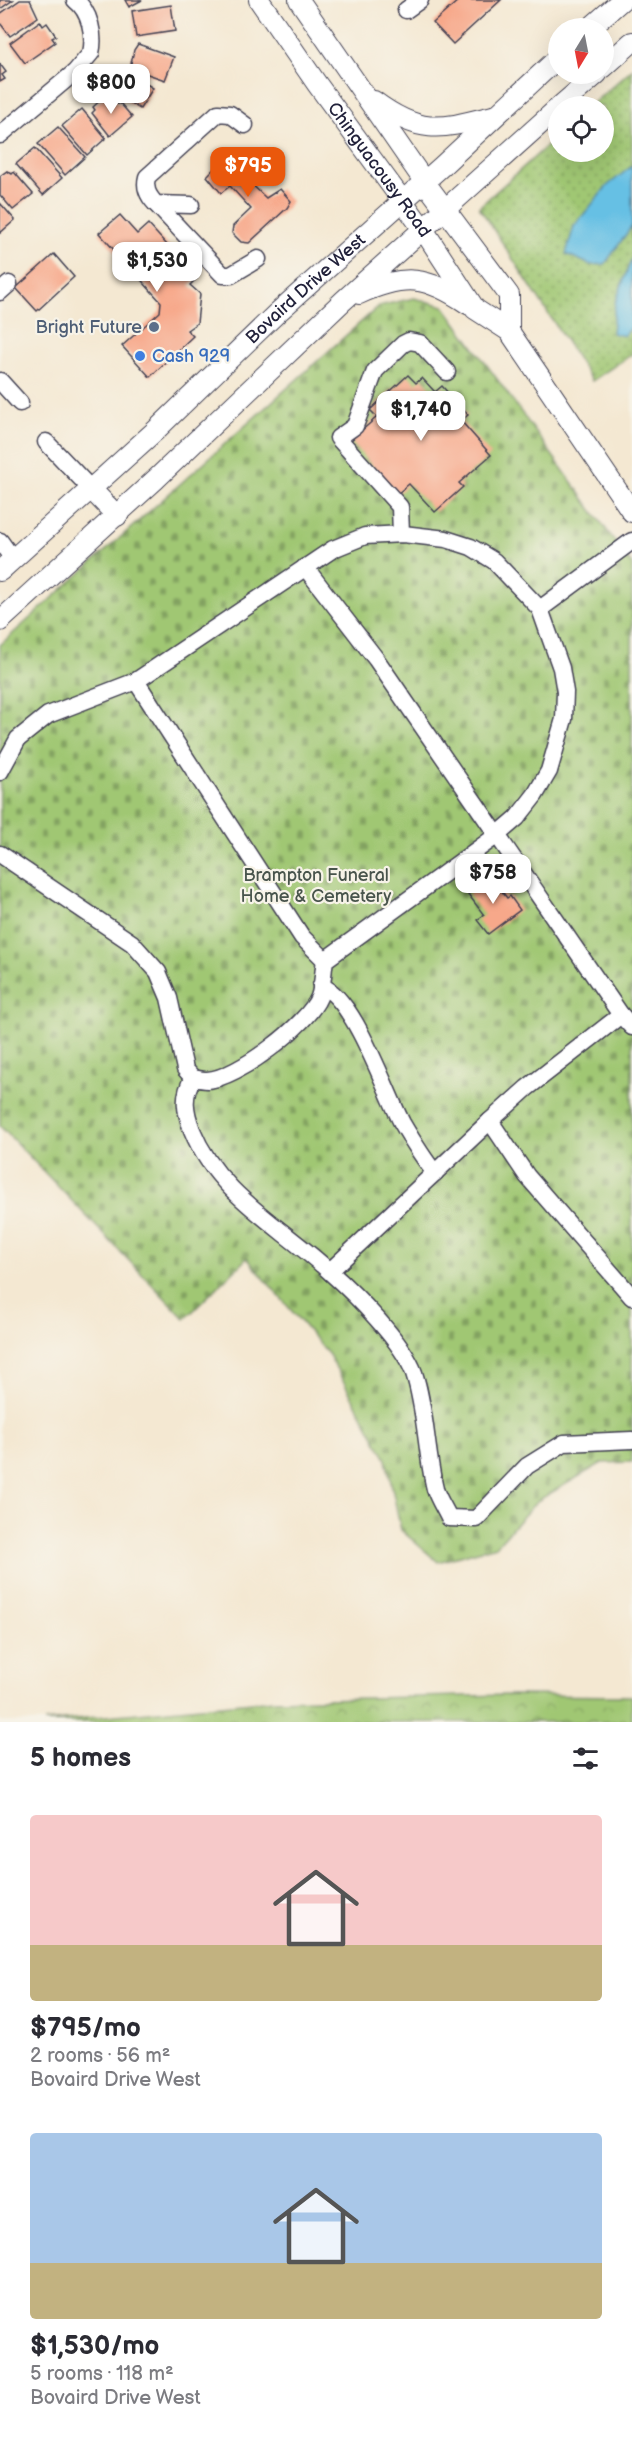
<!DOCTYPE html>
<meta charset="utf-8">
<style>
body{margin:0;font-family:"Balsamiq Sans",sans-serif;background:#f7f7f7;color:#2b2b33;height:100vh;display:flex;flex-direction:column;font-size:22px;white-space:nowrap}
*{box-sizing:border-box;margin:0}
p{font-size:20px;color:#7c7c81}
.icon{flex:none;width:33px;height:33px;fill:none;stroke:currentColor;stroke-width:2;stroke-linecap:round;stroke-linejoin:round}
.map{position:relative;height:1722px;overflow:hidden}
.drawer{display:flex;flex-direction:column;background:#fff;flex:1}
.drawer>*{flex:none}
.needle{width:39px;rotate:190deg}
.buttons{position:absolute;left:548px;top:18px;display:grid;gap:12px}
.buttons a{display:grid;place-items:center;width:66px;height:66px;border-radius:50%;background:#fff;box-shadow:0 6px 24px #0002;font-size:30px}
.price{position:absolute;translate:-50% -51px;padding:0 14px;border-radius:12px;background:#fff;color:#222;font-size:20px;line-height:39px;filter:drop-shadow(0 2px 3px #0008)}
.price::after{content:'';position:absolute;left:50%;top:36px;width:18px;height:14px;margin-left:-9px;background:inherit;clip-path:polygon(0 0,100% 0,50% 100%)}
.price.selected{background:#ea580c;color:#fff}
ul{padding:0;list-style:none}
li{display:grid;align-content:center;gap:12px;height:318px;padding:0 30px}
li span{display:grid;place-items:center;height:186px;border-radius:6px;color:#555}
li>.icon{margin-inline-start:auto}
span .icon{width:108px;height:108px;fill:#fffc;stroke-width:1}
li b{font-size:26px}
h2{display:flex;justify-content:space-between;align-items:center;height:72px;padding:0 30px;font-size:26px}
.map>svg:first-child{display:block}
.grass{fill:url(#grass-dots);stroke:#617457;stroke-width:1.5}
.cemetery{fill:url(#cemetery-stones);stroke:#617457;stroke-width:1.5}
.park{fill:url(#park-crowns);stroke:#617457;stroke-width:1.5}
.water{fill:#66c0e4;stroke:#447190;stroke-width:1.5}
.building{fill:#f7a88a}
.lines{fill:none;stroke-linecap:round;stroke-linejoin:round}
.minor-casing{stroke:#424052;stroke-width:19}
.major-casing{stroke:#424052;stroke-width:22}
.minor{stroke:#fff;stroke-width:16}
.major{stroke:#fff;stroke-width:20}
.service-dot{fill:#5c6f8a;stroke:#f7f3e8;stroke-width:2}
.shop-dot{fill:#3f7fe0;stroke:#f7f3e8;stroke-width:2}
.labels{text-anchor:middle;stroke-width:4.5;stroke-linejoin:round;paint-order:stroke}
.street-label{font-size:18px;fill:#22223b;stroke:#f7f3e8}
.service-label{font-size:18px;fill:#4e5e75;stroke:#f7f3e8;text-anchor:end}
.shop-label{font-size:18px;fill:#366cbe;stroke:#f7f3e8;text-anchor:start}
.park-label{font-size:18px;fill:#48544c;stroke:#f7f3e8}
</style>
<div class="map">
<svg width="632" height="1722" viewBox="0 0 632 1722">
<defs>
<pattern id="grass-dots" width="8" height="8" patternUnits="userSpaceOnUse" patternTransform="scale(1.5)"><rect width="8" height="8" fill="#a0c773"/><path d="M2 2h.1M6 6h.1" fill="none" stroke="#82a160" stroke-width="1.8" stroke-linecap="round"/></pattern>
<pattern id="cemetery-stones" width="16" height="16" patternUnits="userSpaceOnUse" patternTransform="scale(1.5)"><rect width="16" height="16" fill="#a0c773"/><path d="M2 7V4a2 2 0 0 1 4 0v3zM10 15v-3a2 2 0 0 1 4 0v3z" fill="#82a160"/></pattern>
<pattern id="park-crowns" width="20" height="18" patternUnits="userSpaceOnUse" patternTransform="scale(1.5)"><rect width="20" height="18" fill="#a0c773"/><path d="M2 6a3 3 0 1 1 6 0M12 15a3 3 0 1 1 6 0" fill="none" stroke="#82a160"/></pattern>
</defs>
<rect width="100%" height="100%" fill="#f7f3e8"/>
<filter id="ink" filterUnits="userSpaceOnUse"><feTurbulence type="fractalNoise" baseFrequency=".0167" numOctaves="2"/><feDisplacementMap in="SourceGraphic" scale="12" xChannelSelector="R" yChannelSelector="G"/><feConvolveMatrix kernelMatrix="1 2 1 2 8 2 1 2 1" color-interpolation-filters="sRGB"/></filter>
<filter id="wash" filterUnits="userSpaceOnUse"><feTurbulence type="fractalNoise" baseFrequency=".008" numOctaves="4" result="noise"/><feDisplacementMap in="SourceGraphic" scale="24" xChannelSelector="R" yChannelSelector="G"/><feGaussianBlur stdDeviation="1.35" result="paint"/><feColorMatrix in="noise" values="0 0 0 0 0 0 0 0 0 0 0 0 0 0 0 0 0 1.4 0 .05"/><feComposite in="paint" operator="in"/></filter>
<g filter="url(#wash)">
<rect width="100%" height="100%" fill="#f4e8d2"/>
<path class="grass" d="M632,69V354L592,381L479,207L558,136V152H603V106H590Z"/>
<path class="cemetery" d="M414,298L444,306L632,565V1462L602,1463L537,1501L496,1546L438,1562L401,1530L386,1459L329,1355L247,1258L185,1319L0,1126V645L379,306Z"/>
<path class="park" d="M511,1695L632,1696V1722H44L274,1700Z"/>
<g class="water">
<path d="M632,166V226L605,264L591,265L566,254L574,226L607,186Z"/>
<path d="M632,258V327L624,336L612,333L615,303Z"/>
</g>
<g id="blocks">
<g class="building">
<path d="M0,0H13L0,9Z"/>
<path d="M20,0H30L38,17L10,36L0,23V14Z"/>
<path d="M125,0H142L129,7Z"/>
<path d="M459,0H501L453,44L433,23Z"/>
<path d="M171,5L175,31L136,37L132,11Z"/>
<path d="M40,21L43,26L47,23L56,36L52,38L55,42L25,63L10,43Z"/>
<path d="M138,44L174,57L165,80L130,68L134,50Z"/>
<path d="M0,64L6,72L2,75L5,79L0,82Z"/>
<path d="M129,73L153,88L140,109L117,95L119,91L114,88L122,74L127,77Z"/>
<path d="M105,96L107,99L111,96L118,104L120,103L132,117L110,136L92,113L95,110L93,107Z"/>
<path d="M82,109L106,138L87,155L62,126Z"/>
<path d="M58,127L85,157L65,175L38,144Z"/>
<path d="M35,148L62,178L43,195L16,164Z"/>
<path d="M233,149L250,168L242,175L266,198L280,189L291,201L287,208L249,243L241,242L232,233L233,226L251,209L230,186L221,193L207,176Z"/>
<path d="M7,171L12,174L14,172L33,194L13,210L0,195V176Z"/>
<path d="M0,203L15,220L0,233Z"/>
<path d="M120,215L137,234L148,224L197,278L190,285L200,294L197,323L187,330L193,336L150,377L122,346L160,312L161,302L99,233Z"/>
<path d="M54,254L74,277L37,311L16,288Z"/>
<path d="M408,375L416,383L422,378L435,392L442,386L468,415L461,421L491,455L459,483L463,487L435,512L409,484L397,494L350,441L377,417L370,410Z"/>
<path d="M490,876L507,898L510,896L520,910L488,934L477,920L484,915L468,894Z"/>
</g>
</g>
</g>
<g filter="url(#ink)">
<use href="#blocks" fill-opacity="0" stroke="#424052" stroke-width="1.5"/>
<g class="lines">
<defs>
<g id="minor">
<path d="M406,10L420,0"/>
<path d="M0,135L75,72L91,53C95,36 90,11 75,0"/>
<path d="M156,204L223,275H231L258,259"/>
<path d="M191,205L156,204C148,196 144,188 147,177L218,113L230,114L245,125"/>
<path d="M0,292L9,284"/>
<path d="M0,381L20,403"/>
<path d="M46,442L91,489"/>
<path d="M401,534L400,507L338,438L355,426L375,371L403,344L409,341L420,343L447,372"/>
<path d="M0,541L13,559"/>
<path d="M305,567L376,659L621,1015L527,1088L490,1121L527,1176L632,1297"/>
<path d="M540,609L632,541"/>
<path d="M136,681L302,937L325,960"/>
<path d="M0,772L18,739L48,715L136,681L333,549L365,536L403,534L446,539L471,547L494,561L540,609L561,668L565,692L564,719L549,771L535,795L517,818L496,836L325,960C323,971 323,986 319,997C308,1024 237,1079 207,1080C203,1080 198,1079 193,1078L185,1069L169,998L158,972L132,943L0,854"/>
<path d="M321,986C354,997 385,1091 402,1123C412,1140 422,1157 435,1173"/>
<path d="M621,1015L632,1027"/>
<path d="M193,1078C182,1096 185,1111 192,1130C218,1195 281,1226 330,1272C355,1294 403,1342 414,1373C426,1410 426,1452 435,1489C438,1499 445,1509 449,1518L476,1519L527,1466L564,1443L632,1440"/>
<path d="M330,1271L490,1121"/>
</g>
<g id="major">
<path id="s1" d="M259,0L317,84L423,229L475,309L509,331L632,512"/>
<path d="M299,0L424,181L509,295V331"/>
<path d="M590,28L622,0"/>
<path d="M603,68L632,42"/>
<path d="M374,101C421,136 441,129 493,116"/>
<path d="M560,106L597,74"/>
<path d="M359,294C406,273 426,276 468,304"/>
<path d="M91,489L117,516"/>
<path id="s2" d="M0,571L155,431L277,313L442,166L558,58"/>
<path d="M0,621L156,479L343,301L558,108"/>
</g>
</defs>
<use href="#minor" class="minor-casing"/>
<use href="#major" class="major-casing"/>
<use href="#minor" class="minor"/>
<use href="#major" class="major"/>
</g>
</g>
<circle class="service-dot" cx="154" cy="327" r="6"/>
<circle class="shop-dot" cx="140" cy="356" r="6"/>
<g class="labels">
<g class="street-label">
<text dy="6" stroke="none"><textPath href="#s1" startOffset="208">Chinguacousy Road</textPath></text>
<text dy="6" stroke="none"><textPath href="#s2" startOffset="416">Bovaird Drive West</textPath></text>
</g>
<g class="service-label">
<text x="142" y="333">Bright Future</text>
</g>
<g class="shop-label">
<text x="152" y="362">Cash 929</text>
</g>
<g class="park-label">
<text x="316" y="881">Brampton Funeral<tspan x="316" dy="21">Home &amp; Cemetery</tspan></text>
</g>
</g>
</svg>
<div class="buttons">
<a><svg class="needle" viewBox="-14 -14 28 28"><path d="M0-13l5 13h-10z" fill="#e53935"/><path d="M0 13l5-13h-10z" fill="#7c7c81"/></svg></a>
<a><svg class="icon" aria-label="locate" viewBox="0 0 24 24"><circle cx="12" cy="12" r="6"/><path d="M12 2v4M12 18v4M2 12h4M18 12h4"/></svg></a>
</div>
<b class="price" style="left:111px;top:115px">$800</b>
<b class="price selected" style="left:248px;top:198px">$795</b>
<b class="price" style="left:157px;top:293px">$1,530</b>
<b class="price" style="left:421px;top:442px">$1,740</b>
<b class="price" style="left:493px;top:905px">$758</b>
</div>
<section class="drawer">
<h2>5 homes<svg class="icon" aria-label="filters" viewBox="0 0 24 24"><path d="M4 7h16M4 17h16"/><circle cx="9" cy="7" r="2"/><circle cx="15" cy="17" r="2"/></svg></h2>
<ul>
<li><span style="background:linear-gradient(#f6c9c9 70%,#c2b280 0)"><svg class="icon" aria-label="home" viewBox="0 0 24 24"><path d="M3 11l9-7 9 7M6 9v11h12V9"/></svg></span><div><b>$795/mo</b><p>2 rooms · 56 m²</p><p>Bovaird Drive West</p></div></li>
<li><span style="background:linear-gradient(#a9c7e8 70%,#c2b280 0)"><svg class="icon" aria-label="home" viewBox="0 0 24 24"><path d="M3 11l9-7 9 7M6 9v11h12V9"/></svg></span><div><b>$1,530/mo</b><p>5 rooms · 118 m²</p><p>Bovaird Drive West</p></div></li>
</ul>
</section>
